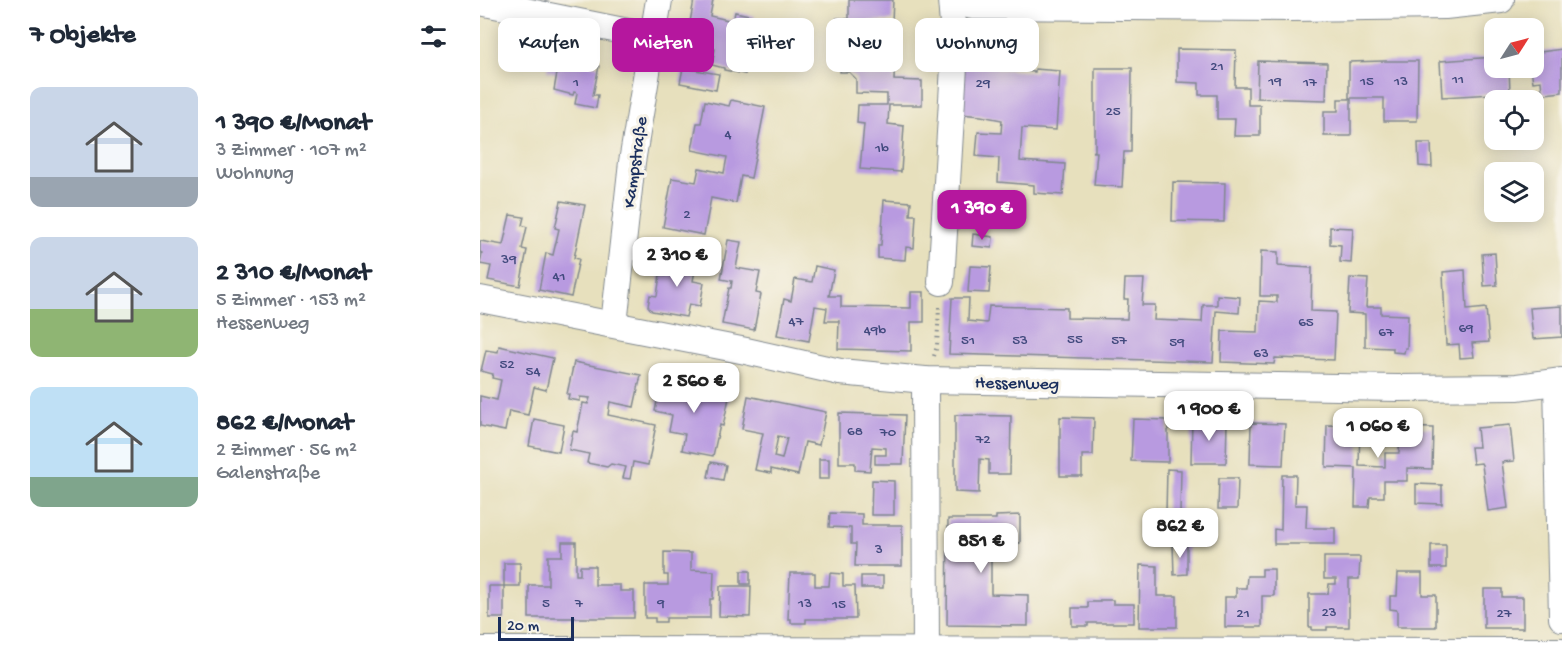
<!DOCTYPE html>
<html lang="de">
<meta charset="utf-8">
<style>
body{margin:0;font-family:"Gochi Hand",sans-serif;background:#f6f6f7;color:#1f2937;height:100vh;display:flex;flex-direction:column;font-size:22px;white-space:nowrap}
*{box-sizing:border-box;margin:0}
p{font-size:20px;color:#747a83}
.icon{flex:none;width:33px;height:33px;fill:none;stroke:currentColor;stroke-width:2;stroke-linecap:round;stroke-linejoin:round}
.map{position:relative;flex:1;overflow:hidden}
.side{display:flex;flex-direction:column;background:#fff;width:480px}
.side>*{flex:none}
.guide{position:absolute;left:18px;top:18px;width:570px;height:54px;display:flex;gap:12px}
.needle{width:39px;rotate:54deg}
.controls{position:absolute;left:1004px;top:18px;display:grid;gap:12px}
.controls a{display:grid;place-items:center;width:60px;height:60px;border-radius:12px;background:#fff;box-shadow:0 3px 15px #0003;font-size:30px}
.scale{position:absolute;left:18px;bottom:15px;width:76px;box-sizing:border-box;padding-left:6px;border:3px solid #1b2f5e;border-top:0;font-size:16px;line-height:21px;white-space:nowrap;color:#1b2f5e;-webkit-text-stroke:4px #f7f3e8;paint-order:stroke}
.price{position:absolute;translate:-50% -51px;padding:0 14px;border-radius:12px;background:#fff;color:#222;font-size:20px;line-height:39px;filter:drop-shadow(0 2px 3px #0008)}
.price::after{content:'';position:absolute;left:50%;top:36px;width:18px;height:14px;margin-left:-9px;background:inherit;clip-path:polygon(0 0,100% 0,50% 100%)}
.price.active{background:#b5179e;color:#fff}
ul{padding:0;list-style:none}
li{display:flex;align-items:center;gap:18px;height:150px;padding:0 30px}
li span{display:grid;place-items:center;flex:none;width:168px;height:120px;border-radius:12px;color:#555}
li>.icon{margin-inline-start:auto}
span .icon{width:72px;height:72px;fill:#fffc;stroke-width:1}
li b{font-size:26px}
h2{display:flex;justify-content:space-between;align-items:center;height:72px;padding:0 30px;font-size:26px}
.chip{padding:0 21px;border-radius:12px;background:#fff;box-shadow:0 3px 15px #0003;font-size:21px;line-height:54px}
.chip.active{background:#b5179e;color:#fff}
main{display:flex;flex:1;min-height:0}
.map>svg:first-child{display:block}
.building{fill:#b89ae0;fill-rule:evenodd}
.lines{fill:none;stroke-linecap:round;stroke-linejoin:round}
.minor-casing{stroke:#81888e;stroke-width:28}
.path{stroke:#81888e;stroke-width:4;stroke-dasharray:1.5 4.5;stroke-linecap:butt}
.minor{stroke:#fff;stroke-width:26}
.labels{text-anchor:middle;stroke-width:6;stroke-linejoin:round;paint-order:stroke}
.number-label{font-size:15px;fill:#424a7e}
.street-label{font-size:18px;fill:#1b2f5e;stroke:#f7f3e8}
</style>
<main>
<section class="side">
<h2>7 Objekte<svg class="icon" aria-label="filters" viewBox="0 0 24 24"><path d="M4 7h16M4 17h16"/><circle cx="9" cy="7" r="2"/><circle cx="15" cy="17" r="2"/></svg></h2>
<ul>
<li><span style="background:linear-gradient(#c9d6e8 75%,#9aa5b1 0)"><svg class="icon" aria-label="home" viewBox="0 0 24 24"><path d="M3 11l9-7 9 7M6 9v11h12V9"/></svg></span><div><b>1 390 €/Monat</b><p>3 Zimmer · 107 m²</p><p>Wohnung</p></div></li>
<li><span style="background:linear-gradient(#c9d6e8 60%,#8fb573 0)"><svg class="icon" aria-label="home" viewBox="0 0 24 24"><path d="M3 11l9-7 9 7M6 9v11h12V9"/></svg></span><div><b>2 310 €/Monat</b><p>5 Zimmer · 153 m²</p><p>Hessenweg</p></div></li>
<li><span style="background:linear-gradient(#bfe0f5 75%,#7fa58c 0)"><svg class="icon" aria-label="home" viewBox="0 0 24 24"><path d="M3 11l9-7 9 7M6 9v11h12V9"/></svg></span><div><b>862 €/Monat</b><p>2 Zimmer · 56 m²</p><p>Galenstraße</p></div></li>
</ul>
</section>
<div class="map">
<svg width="1082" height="656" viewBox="0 0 1082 656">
<rect width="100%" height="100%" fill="#f7f3e8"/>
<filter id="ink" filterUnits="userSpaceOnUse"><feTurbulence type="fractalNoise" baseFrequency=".0167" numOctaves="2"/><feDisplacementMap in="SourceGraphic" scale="12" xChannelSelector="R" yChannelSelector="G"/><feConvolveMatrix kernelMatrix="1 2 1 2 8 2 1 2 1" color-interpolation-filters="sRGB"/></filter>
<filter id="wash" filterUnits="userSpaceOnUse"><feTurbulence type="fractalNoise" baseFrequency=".008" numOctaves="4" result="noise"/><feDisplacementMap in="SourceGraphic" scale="24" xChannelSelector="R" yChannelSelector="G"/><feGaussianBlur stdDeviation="1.35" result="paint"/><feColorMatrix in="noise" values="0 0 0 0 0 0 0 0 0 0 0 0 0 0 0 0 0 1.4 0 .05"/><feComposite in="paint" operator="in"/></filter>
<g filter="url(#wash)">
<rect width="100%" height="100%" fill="#e7e0bd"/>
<g id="blocks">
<g class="building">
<path d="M214,0H233L230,16L253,21L255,12L274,16L265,74L244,70V68L232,65L235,49L206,44Z"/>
<path d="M369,0H413L412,21H388L387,41L353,40V23L357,18L369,19Z"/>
<path d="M697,49L756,50L755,87H768V105H780V136H754L755,119H737V95H719V83L697,82Z"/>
<path d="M1082,49V92L1065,94L1062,91L1061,81L1053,82L1051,68H1053V53Z"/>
<path d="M361,52H415L414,80L442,81V105H409L408,124L424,126L421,172L380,169L384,124L377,123L378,105H407V94L376,93V79L369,72H360Z"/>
<path d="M70,56L119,66L113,95H118L116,108L95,104L97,93L94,92L93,95L74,90L77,73L67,71Z"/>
<path d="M1014,57V68H1029L1030,93L962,97L960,61Z"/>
<path d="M493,60L518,62L517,69L555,72V69L580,71L576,130L542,128L540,161L585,164L583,195L554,193V185L518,182L519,158L496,156L498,132L521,133L522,120L501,116L481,114L482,66L492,67Z"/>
<path d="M778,61L847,63L846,100L777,98Z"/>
<path d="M904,61H938L937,121H904V98H869V62Z"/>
<path d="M203,68L239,74L236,90L200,83Z"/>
<path d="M615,68H652L651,152H644L642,187L614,185L617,152H612L615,151Z"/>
<path d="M858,99H871V136H844V111H858Z"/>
<path d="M251,100L285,107L271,178L261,176L256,203L231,198L224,235L183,227L192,178L216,182L219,168L244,173L247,157L212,150L217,123H221L225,101L249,106Z"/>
<path d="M1053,113H1058L1061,144L1047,145V140H1053Z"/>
<path d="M938,143H951L952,167L939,166Z"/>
<path d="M693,182L745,183L744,222L692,221Z"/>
<path d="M404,200L431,202L430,215H436L434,248L426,247L425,260L398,258V245H401Z"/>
<path d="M81,201L105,205L94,258L99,259L91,297L59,290L66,253L73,255L79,229L75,228Z"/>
<path d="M30,215L44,217L42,225L47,227L42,249L47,250L40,286L8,280L11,266L0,264L2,253L0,252V241L23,245Z"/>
<path d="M850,227L873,228L871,263L860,262L861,245L850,244Z"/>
<path d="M493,234L513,237L512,248L492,246Z"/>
<path d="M248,240L261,242L256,268L280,272L276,293L281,294L274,330L242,324L249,288H251L252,281L241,279Z"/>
<path d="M781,251L798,252V266L832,268L831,311L856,312L854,360L795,358L794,364L741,362L742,331L778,332L779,301L797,302V296H780Z"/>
<path d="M1015,253L1017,285L1004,286L1002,254Z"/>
<path d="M189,254L217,260L213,281L224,283L220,306L209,304L206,317L172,311L168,306L170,295L177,296L180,275L185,276Z"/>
<path d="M335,266L354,270L349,296H361V307L431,308V292H444V322H431V351L358,349L359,321H345L347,308L335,306L329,341L297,335L304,299L311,301L315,279L332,282Z"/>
<path d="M490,266L511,267L509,293L488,292Z"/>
<path d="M985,270L987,310L1006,308L1009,342L992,343L994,357L980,358L979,344L966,345L963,272Z"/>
<path d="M870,278L888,279L886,307H901V314L928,315L927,348H925L924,353L913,352V348L885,347V314L868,313Z"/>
<path d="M645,279H664L662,305H675L674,320L722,322L723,305H737V295L760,297L759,313L736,311L733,362L469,354L472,298H489L488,321L507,323L509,306L587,308V318L647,319L648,299H644Z"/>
<path d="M1082,306V337L1053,339L1050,308Z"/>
<path d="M19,346L73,358L66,390L54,387L48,415L29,411L25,431L0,426V396L17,400L21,380L12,378L13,374L1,371L6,350L18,352Z"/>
<path d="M94,362L161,375L154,407L130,402L128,415L176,425L168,465L153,462L150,479L143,478L146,467L131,464L127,467L107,463L109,454L89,450L93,431L97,432L103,403L108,404L110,398L100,397V401L88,399L89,394H87Z"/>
<path d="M182,379L250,393L243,426L240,425L233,456L202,450L205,434L189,431L192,415L175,411Z"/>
<path d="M268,396L346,412L339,445L325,442L318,475L291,469V473L275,470L283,433L262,429ZM298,436L307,438L302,459L294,457Z"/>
<path d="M359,413L425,415L423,464H395V455H406V448L392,447L390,471L375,470V463H359Z"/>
<path d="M475,415L531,416L530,474H509V460L500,459L499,493L475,492Z"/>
<path d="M580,417L614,418L613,455H602V476H580Z"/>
<path d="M54,419L84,425L79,452L49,446Z"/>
<path d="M653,419L688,420V462L651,461Z"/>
<path d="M712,421L747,422L746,463H711Z"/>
<path d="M771,423L805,424L803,465L770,464Z"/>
<path d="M847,425L880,426L879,466L905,467V453H919L920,427L953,428L952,469L927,468V481H904V497H890L889,507H875L876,468L846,467Z"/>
<path d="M1030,425L1034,461L1022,462L1028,508L1008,511L1002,465L1001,463L993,464L991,447H999L997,428Z"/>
<rect x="339" y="459" width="10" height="20"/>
<path d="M231,462L246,465L243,480L228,477Z"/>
<path d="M687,469L701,470L700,513H686Z"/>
<path d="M802,475H816L815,505H827L826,528H855V544H794V529L801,530Z"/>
<path d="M739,478H758L757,509H738Z"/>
<path d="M392,480L414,481V515H391Z"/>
<path d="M936,484L962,485V504L936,503Z"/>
<path d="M350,513L382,514V525H422V566H375L376,544H371V528L349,527Z"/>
<path d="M540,515V543H511V594L548,595V626L467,625L468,519H516V516Z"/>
<path d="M82,542H96V575H100V566H115V585H140V591H154V618H49V585H68V556H82Z"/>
<path d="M693,544H707V574L694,575Z"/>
<rect x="951" y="545" width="15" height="23"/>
<path d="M184,552L211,553V570L234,571L233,599H230V618H186V622H175V618H165V585H188V575H184Z"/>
<path d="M844,557H880L879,579H869V627H847V630H832V627H829V594H848L849,584H856V579H844Z"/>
<path d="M24,563H40V586H24V618H9V586H24Z"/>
<path d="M660,565L677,566V596H697V627H659Z"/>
<path d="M782,569H794V596H782V627H745V597H756V588H766L767,576H782Z"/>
<rect x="261" y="571" width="9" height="13"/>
<path d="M310,573H335V586H349L350,573L363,574V586H375L376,619H326V623H311V619H308Z"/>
<path d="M918,573H942V595H956V627H917V610L910,609V596H917Z"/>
<rect x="381" y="576" width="22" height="12"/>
<path d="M240,586H271L270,617L239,616Z"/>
<path d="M1004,589H1022V597H1043V628H1004Z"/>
<path d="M620,600H633V604H654V623H608V626H592V608H608V602H620Z"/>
</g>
</g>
</g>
<g filter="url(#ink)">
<use href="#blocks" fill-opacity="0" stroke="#81888e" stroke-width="1.5"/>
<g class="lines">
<defs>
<g id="minor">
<path d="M472,1L492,6L812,8L965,6L1021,0"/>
<path d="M0,2L173,37"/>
<path d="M461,282L475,50L471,0"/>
<path d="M0,299L266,351L360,372L445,380L917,388L1037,387L1082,381"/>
<path d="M134,324L152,162L179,0"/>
<path d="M445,380L446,656"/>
<path d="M1077,382L1082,618"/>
<path d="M0,650L1082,651"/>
</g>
</defs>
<use href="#minor" class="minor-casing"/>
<path class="path" d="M454,356L457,346L459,307"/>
<use href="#minor" class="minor"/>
</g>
</g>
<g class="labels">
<g class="number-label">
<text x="737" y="70">21</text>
<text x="978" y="83">11</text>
<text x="795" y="85">19</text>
<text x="887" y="85">15</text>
<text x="921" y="85">13</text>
<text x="96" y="86">1</text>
<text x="830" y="86">17</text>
<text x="503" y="87">29</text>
<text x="633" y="115">25</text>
<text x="248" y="138">4</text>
<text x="402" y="152">1b</text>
<text x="207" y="218">2</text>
<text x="29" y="263">39</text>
<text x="79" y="280">41</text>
<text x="316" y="325">47</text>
<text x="826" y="326">65</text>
<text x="986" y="332">69</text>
<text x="395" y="334">49b</text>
<text x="906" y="336">67</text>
<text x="595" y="343">55</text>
<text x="488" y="344">51</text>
<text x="540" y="344">53</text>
<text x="639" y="344">57</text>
<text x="697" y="346">59</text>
<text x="781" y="357">63</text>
<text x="27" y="368">52</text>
<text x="53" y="375">54</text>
<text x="375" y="435">68</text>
<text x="408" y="436">70</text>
<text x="503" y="443">72</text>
<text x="399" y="553">3</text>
<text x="66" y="607">5</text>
<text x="99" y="607">7</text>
<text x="181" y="607">9</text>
<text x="325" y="607">13</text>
<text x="359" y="608">15</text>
<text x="849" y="616">23</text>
<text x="763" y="617">21</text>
<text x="1024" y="617">27</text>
</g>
<g class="street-label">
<text transform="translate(154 162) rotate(-82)" y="6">Kampstraße</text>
<text transform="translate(537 382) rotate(1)" y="6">Hessenweg</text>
</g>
</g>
</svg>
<div class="controls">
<a><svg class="needle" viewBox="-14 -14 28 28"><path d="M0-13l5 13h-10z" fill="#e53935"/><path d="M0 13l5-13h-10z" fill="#747a83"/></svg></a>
<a><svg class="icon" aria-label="locate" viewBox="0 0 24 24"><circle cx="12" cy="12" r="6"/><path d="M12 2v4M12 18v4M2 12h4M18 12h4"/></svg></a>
<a><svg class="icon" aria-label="layers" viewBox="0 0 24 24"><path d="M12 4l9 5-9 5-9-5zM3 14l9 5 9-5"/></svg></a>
</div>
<div class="scale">20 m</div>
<b class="price active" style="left:502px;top:241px">1 390 €</b>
<b class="price" style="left:197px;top:288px">2 310 €</b>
<b class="price" style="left:214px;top:414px">2 560 €</b>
<b class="price" style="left:729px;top:442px">1 900 €</b>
<b class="price" style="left:898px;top:459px">1 060 €</b>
<b class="price" style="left:700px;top:559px">862 €</b>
<b class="price" style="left:501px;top:574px">851 €</b>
<div class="guide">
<a class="chip">Kaufen</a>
<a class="chip active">Mieten</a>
<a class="chip">Filter</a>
<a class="chip">Neu</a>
<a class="chip">Wohnung</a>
</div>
</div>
</main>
